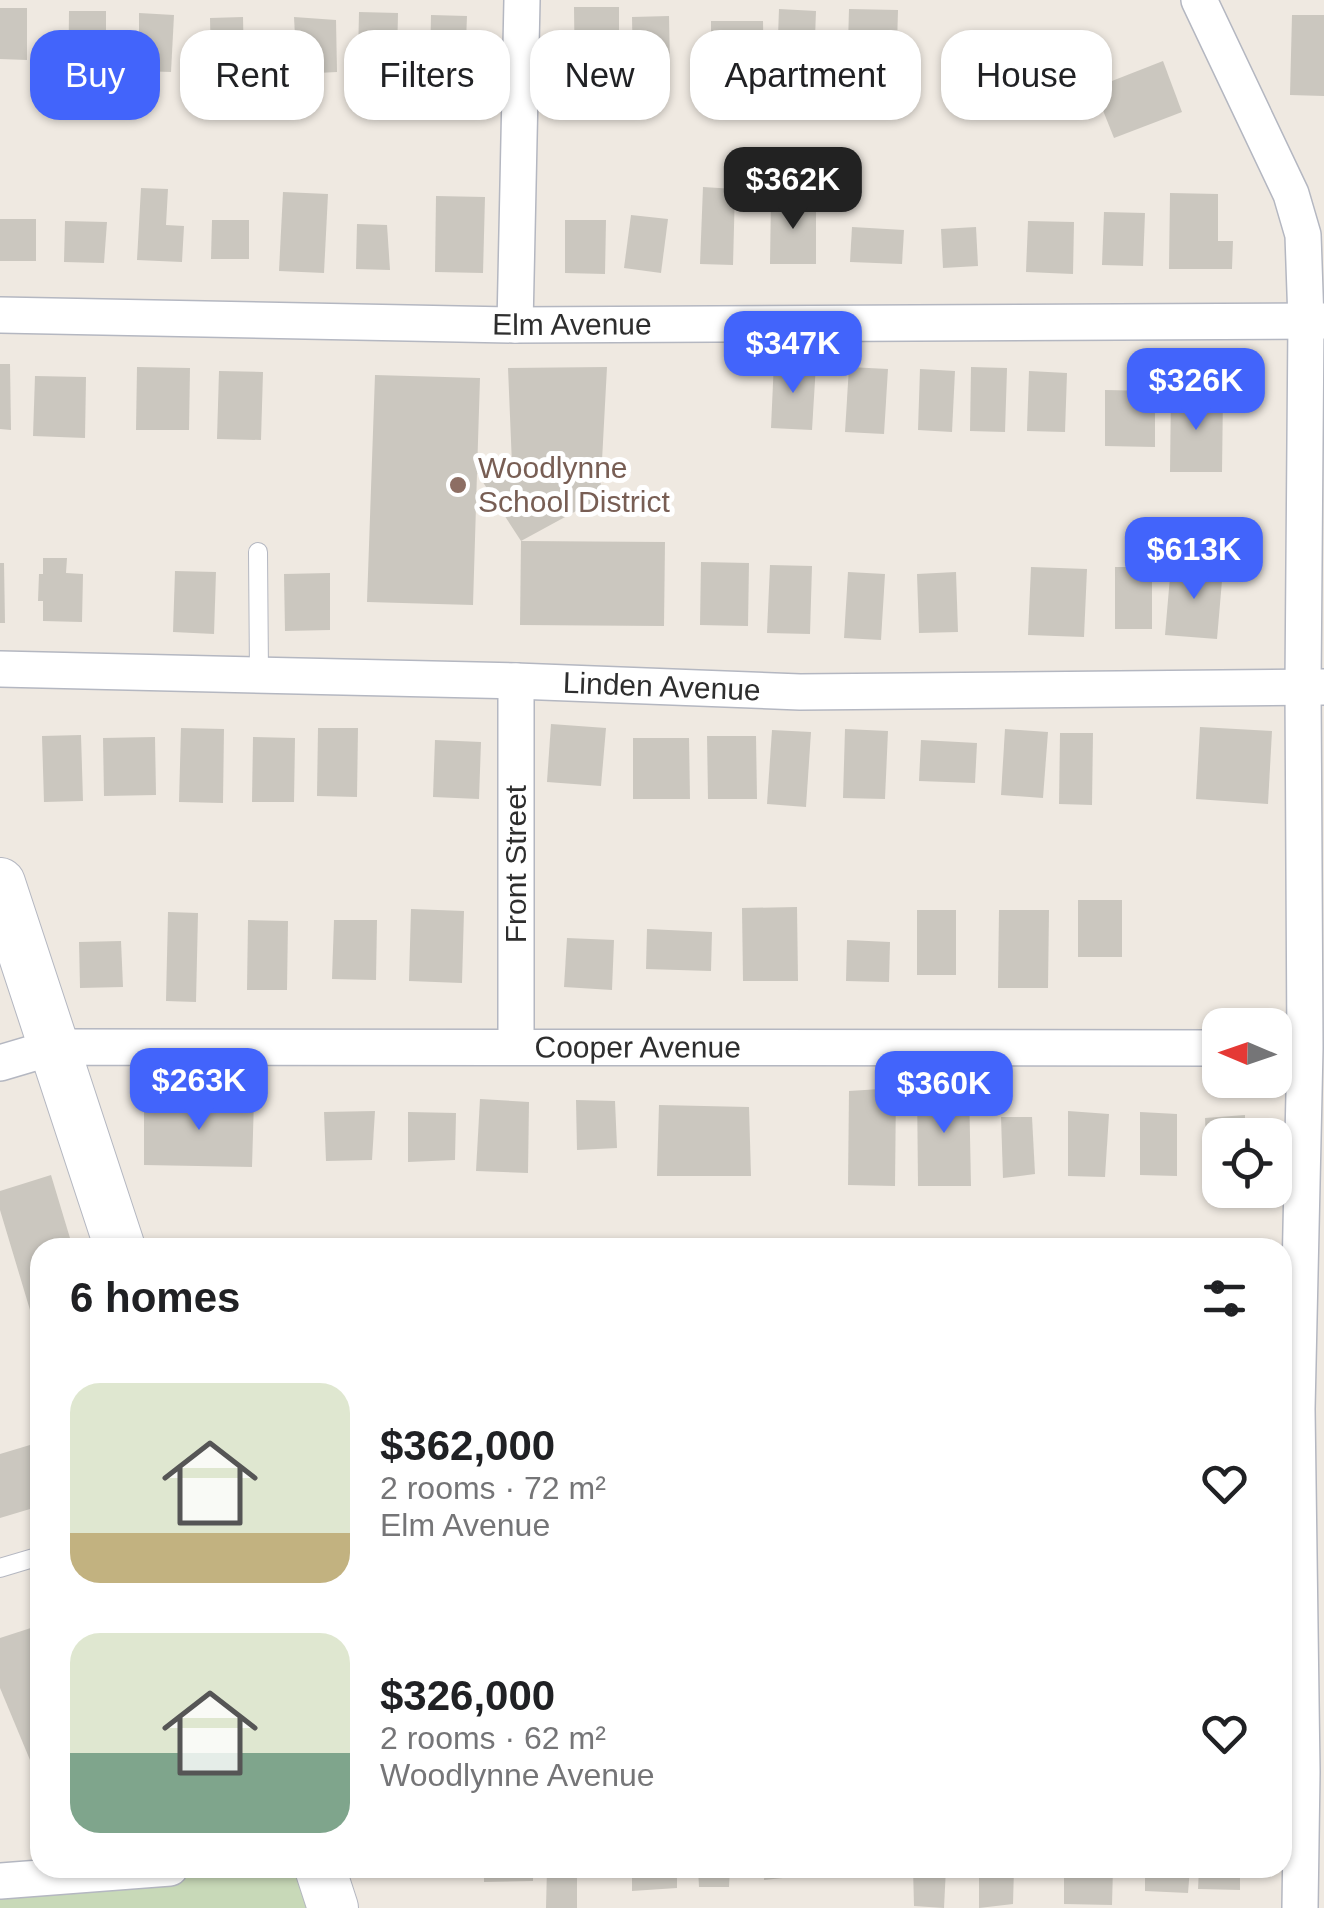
<!DOCTYPE html>
<meta charset="utf-8">
<style>
body{margin:0;font-family:Helvetica,sans-serif;background:#f6f6f6;color:#202124;height:100vh;display:flex;flex-direction:column;font-size:38px;white-space:nowrap}
*{box-sizing:border-box;margin:0}
p{font-size:32px;color:#757577}
.icon{flex:none;width:55px;height:55px;fill:none;stroke:currentColor;stroke-width:2;stroke-linecap:round;stroke-linejoin:round}
.map{position:relative;flex:1;overflow:hidden}
.sheet{position:absolute;left:30px;top:1238px;width:1262px;height:640px;display:flex;flex-direction:column;background:#fff;border-radius:30px;box-shadow:0 2px 8px #0004}
.sheet>*{flex:none}
.guide{position:absolute;left:30px;top:30px;width:1265px;height:90px;display:flex;gap:20px}
.needle{width:65px;rotate:272deg}
.tools{position:absolute;left:1202px;top:1008px;display:grid;gap:20px}
.tools a{display:grid;place-items:center;width:90px;height:90px;border-radius:20px;background:#fff;box-shadow:0 2px 8px #0004;font-size:50px}
.price{position:absolute;translate:-50% -85px;padding:0 22px;border-radius:20px;background:#4264fb;color:#fff;font-size:32px;line-height:65px;filter:drop-shadow(0 2px 5px #0008)}
.price::after{content:'';position:absolute;left:50%;top:60px;width:30px;height:22px;margin-left:-15px;background:inherit;clip-path:polygon(0 0,100% 0,50% 100%)}
.price.on{background:#222;color:#fff}
ul{padding:0;list-style:none}
li{display:flex;align-items:center;gap:30px;height:250px;padding:0 40px}
li span{display:grid;place-items:center;flex:none;width:280px;height:200px;border-radius:30px;color:#555}
li>.icon{margin-inline-start:auto}
span .icon{width:120px;height:120px;fill:#fffc;stroke-width:1}
li b{font-size:42px}
h2{display:flex;justify-content:space-between;align-items:center;height:120px;padding:0 40px;font-size:42px}
.pill{padding:0 35px;border-radius:30px;background:#fff;box-shadow:0 2px 8px #0004;font-size:35px;line-height:90px}
.pill.on{background:#4264fb;color:#fff}
.map>svg:first-child{display:block}
.cemetery{fill:#c8d9b8}
.building{fill:#cbc7bf}
.lines{fill:none;stroke-linecap:round;stroke-linejoin:round}
.service-casing{stroke:#b4b7c1;stroke-width:20}
.minor-casing{stroke:#b4b7c1;stroke-width:38}
.secondary-casing{stroke:#b4b7c1;stroke-width:52}
.service{stroke:#fff;stroke-width:18}
.minor{stroke:#fff;stroke-width:35}
.secondary{stroke:#fff;stroke-width:50}
.education-dot{fill:#8d6e63;stroke:#fff;stroke-width:4}
.labels{text-anchor:middle;stroke-width:10;stroke-linejoin:round;paint-order:stroke}
.street-label{font-size:30px;fill:#2e2e2e;stroke:#fff}
.education-label{font-size:30px;fill:#785e54;stroke:#fff;text-anchor:start}
</style>
<div class="map">
<svg width="1324" height="1908" viewBox="0 0 1324 1908">
<rect width="100%" height="100%" fill="#efe9e1"/>
<path class="cemetery" d="M170,1868H320L333,1908H0V1881Z"/>
<g class="building">
<path d="M574,7H619V34H600V87H575Z"/>
<path d="M0,8H27V60L0,59Z"/>
<path d="M779,9L816,11L814,65L777,63Z"/>
<path d="M849,9L898,10L896,82L847,80Z"/>
<path d="M69,11H106V101L68,100Z"/>
<path d="M359,12L398,13L397,59L358,58Z"/>
<path d="M139,13L174,15L171,72L139,71Z"/>
<path d="M431,15L467,16L465,67L430,66Z"/>
<path d="M1292,15H1324V96L1290,95Z"/>
<path d="M669,16L670,68L633,69L632,17Z"/>
<path d="M243,17L244,64L211,65L210,18Z"/>
<path d="M294,17L336,20L337,72L297,74Z"/>
<path d="M711,21H763L764,79H711Z"/>
<path d="M1163,61L1182,112L1114,138L1094,88Z"/>
<path d="M703,187L735,189L733,265L700,264Z"/>
<path d="M141,188L168,189L166,225L184,226L182,262L137,260Z"/>
<path d="M283,192L328,194L324,273L279,271Z"/>
<path d="M1170,193L1218,194V241H1233L1232,269H1169Z"/>
<path d="M436,196L485,197L483,273L435,272Z"/>
<path d="M771,199L816,200V264H770Z"/>
<path d="M1104,212L1145,213L1143,266L1102,265Z"/>
<path d="M631,215L668,219L661,273L624,268Z"/>
<rect x="0" y="219" width="36" height="42"/>
<path d="M212,220H249V259H211Z"/>
<path d="M565,220H606L605,274L565,273Z"/>
<path d="M65,221L107,222L104,263L64,262Z"/>
<path d="M1028,221L1074,222L1073,274L1026,272Z"/>
<path d="M357,224L387,225L390,270L356,269Z"/>
<path d="M852,227L904,230L902,264L850,262Z"/>
<path d="M976,227L978,266L943,268L941,229Z"/>
<path d="M774,361L816,364L812,430L771,428Z"/>
<path d="M0,364H10L11,430L0,429Z"/>
<path d="M137,367L190,368L189,430H136Z"/>
<path d="M607,367L600,498L521,541L477,473L473,605L367,602L375,375L480,378L477,473L512,465L508,368Z"/>
<path d="M849,367L888,369L884,434L845,432Z"/>
<path d="M971,367L1007,368L1005,432L970,431Z"/>
<path d="M920,369L955,371L952,432L918,430Z"/>
<path d="M219,371L263,372L261,440L217,439Z"/>
<path d="M1029,371L1067,373L1065,432L1027,431Z"/>
<path d="M35,376L86,377L85,438L33,436Z"/>
<path d="M1105,390L1155,391V447L1105,446Z"/>
<path d="M1171,393L1223,394L1222,472H1170Z"/>
<path d="M521,541L665,542L664,626L520,625Z"/>
<path d="M43,558H67L66,573L83,574L82,622L43,621V601H38L39,574H43Z"/>
<path d="M701,562L749,563L748,626L700,625Z"/>
<path d="M0,563H4L5,623H0Z"/>
<path d="M770,565L812,566L810,634L767,633Z"/>
<path d="M1171,565L1223,569L1217,639L1165,635Z"/>
<path d="M1031,567L1087,569L1084,637L1028,635Z"/>
<rect x="1115" y="567" width="37" height="62"/>
<path d="M175,571L216,572L214,634L173,632Z"/>
<path d="M848,572L885,574L881,640L844,638Z"/>
<path d="M956,572L958,632L919,633L917,574Z"/>
<path d="M330,573V630L285,631L284,574Z"/>
<path d="M551,724L606,728L601,786L547,782Z"/>
<path d="M1200,727L1272,731L1268,804L1196,799Z"/>
<path d="M181,728L224,729L223,803L179,802Z"/>
<path d="M318,728H358L357,797L317,796Z"/>
<path d="M845,729L888,731L885,799L843,798Z"/>
<path d="M1005,729L1048,732L1043,798L1001,795Z"/>
<path d="M772,730L811,732L806,807L767,804Z"/>
<path d="M1060,733H1093L1092,805L1059,804Z"/>
<path d="M81,735L83,801L44,802L42,736Z"/>
<path d="M707,736H756L757,799H708Z"/>
<path d="M155,737L156,795L104,796L103,738Z"/>
<path d="M253,737L295,738L294,802H252Z"/>
<path d="M633,738H689L690,799H633Z"/>
<path d="M435,740L481,742L479,799L433,797Z"/>
<path d="M921,740L977,743L975,783L919,781Z"/>
<rect x="1078" y="900" width="44" height="57"/>
<path d="M797,907L798,981H743L742,908Z"/>
<path d="M411,909L464,911L462,983L409,981Z"/>
<rect x="917" y="910" width="39" height="65"/>
<path d="M999,910H1049L1048,988H998Z"/>
<path d="M168,912L198,913L196,1002L166,1001Z"/>
<path d="M248,920L288,921L287,990H247Z"/>
<path d="M334,920H377L376,980L332,979Z"/>
<path d="M647,929L712,932L711,971L646,969Z"/>
<path d="M567,938L614,940L612,990L564,987Z"/>
<path d="M847,940L890,942L889,982L846,981Z"/>
<path d="M121,941L123,987L80,988L79,942Z"/>
<path d="M917,1084L969,1087L971,1186H918Z"/>
<path d="M896,1088L895,1186L848,1185L849,1091Z"/>
<path d="M254,1099L252,1167L144,1165V1102Z"/>
<path d="M480,1099L529,1102L528,1173L476,1171Z"/>
<path d="M576,1100L615,1101L617,1148L577,1150Z"/>
<path d="M659,1105L749,1107L751,1176H657Z"/>
<path d="M375,1111L372,1160L326,1161L324,1112Z"/>
<path d="M1068,1111L1109,1114L1105,1177L1068,1176Z"/>
<path d="M408,1112L456,1113L455,1160L408,1162Z"/>
<path d="M1140,1112L1177,1114V1176L1140,1175Z"/>
<path d="M1245,1115V1135H1220V1190H1244V1201L1209,1203L1205,1118Z"/>
<path d="M1001,1117H1032L1035,1174L1003,1178Z"/>
<path d="M51,1175L73,1248H40L39,1340L0,1210V1191Z"/>
<path d="M40,1442V1506L0,1518V1454Z"/>
<path d="M40,1625V1784L0,1688V1638Z"/>
<path d="M484,1868H533V1881L484,1882Z"/>
<path d="M547,1868H577V1908H546Z"/>
<path d="M632,1868H677V1888L632,1891Z"/>
<path d="M698,1868H730L729,1887H699Z"/>
<path d="M765,1868H803L802,1876L764,1880Z"/>
<path d="M913,1868H946L944,1908L914,1906Z"/>
<path d="M979,1868H1014L1013,1904L979,1908Z"/>
<path d="M1064,1868H1113L1112,1905L1064,1904Z"/>
<path d="M1145,1868H1190L1188,1893L1145,1891Z"/>
<path d="M1199,1868H1240V1890L1198,1889Z"/>
</g>
<g class="lines">
<defs>
<g id="service">
<path d="M258,552L259,675"/>
<path d="M0,1568L40,1556"/>
</g>
<g id="minor">
<path d="M1199,0L1291,194L1303,235L1306,321L1303,686L1305,1048L1297,1409L1302,1772L1300,1908"/>
<path id="s1" d="M0,315L515,325L1324,321"/>
<path d="M515,325L522,0"/>
<path id="s2" d="M0,669L516,681L800,692L1324,687"/>
<path d="M516,1047V681"/>
<path id="s3" d="M0,1063L54,1047L1220,1048"/>
<path d="M0,1881L170,1868"/>
</g>
<g id="secondary">
<path d="M0,883L120,1248"/>
<path d="M320,1868L333,1908"/>
</g>
</defs>
<use href="#service" class="service-casing"/>
<use href="#minor" class="minor-casing"/>
<use href="#secondary" class="secondary-casing"/>
<use href="#service" class="service"/>
<use href="#minor" class="minor"/>
<use href="#secondary" class="secondary"/>
</g>
<circle class="education-dot" cx="458" cy="485" r="10"/>
<g class="labels">
<g class="street-label">
<text dy="10" stroke="none"><textPath href="#s1" startOffset="572">Elm Avenue</textPath></text>
<text dy="10" stroke="none"><textPath href="#s2" startOffset="662">Linden Avenue</textPath></text>
<text transform="translate(516 864) rotate(-90)" y="10">Front Street</text>
<text dy="10" stroke="none"><textPath href="#s3" startOffset="640">Cooper Avenue</textPath></text>
</g>
<g class="education-label">
<text x="478" y="478">Woodlynne<tspan x="478" dy="34">School District</tspan></text>
</g>
</g>
</svg>
<div class="tools">
<a><svg class="needle" viewBox="-14 -14 28 28"><path d="M0-13l5 13h-10z" fill="#e53935"/><path d="M0 13l5-13h-10z" fill="#757577"/></svg></a>
<a><svg class="icon" aria-label="locate" viewBox="0 0 24 24"><circle cx="12" cy="12" r="6"/><path d="M12 2v4M12 18v4M2 12h4M18 12h4"/></svg></a>
</div>
<b class="price on" style="left:793px;top:232px">$362K</b>
<b class="price" style="left:793px;top:396px">$347K</b>
<b class="price" style="left:1196px;top:433px">$326K</b>
<b class="price" style="left:1194px;top:602px">$613K</b>
<b class="price" style="left:199px;top:1133px">$263K</b>
<b class="price" style="left:944px;top:1136px">$360K</b>
<div class="guide">
<a class="pill on">Buy</a>
<a class="pill">Rent</a>
<a class="pill">Filters</a>
<a class="pill">New</a>
<a class="pill">Apartment</a>
<a class="pill">House</a>
</div>
<section class="sheet">
<h2>6 homes<svg class="icon" aria-label="filters" viewBox="0 0 24 24"><path d="M4 7h16M4 17h16"/><circle cx="9" cy="7" r="2"/><circle cx="15" cy="17" r="2"/></svg></h2>
<ul>
<li><span style="background:linear-gradient(#dfe7d0 75%,#c2b280 0)"><svg class="icon" aria-label="home" viewBox="0 0 24 24"><path d="M3 11l9-7 9 7M6 9v11h12V9"/></svg></span><div><b>$362,000</b><p>2 rooms · 72 m²</p><p>Elm Avenue</p></div><svg class="icon" aria-label="heart" viewBox="0 0 24 24"><path d="M12 20l-8-8c-3-5 5-10 8-4 3-6 11-1 8 4z"/></svg></li>
<li><span style="background:linear-gradient(#dfe7d0 60%,#7fa58c 0)"><svg class="icon" aria-label="home" viewBox="0 0 24 24"><path d="M3 11l9-7 9 7M6 9v11h12V9"/></svg></span><div><b>$326,000</b><p>2 rooms · 62 m²</p><p>Woodlynne Avenue</p></div><svg class="icon" aria-label="heart" viewBox="0 0 24 24"><path d="M12 20l-8-8c-3-5 5-10 8-4 3-6 11-1 8 4z"/></svg></li>
</ul>
</section>
</div>
